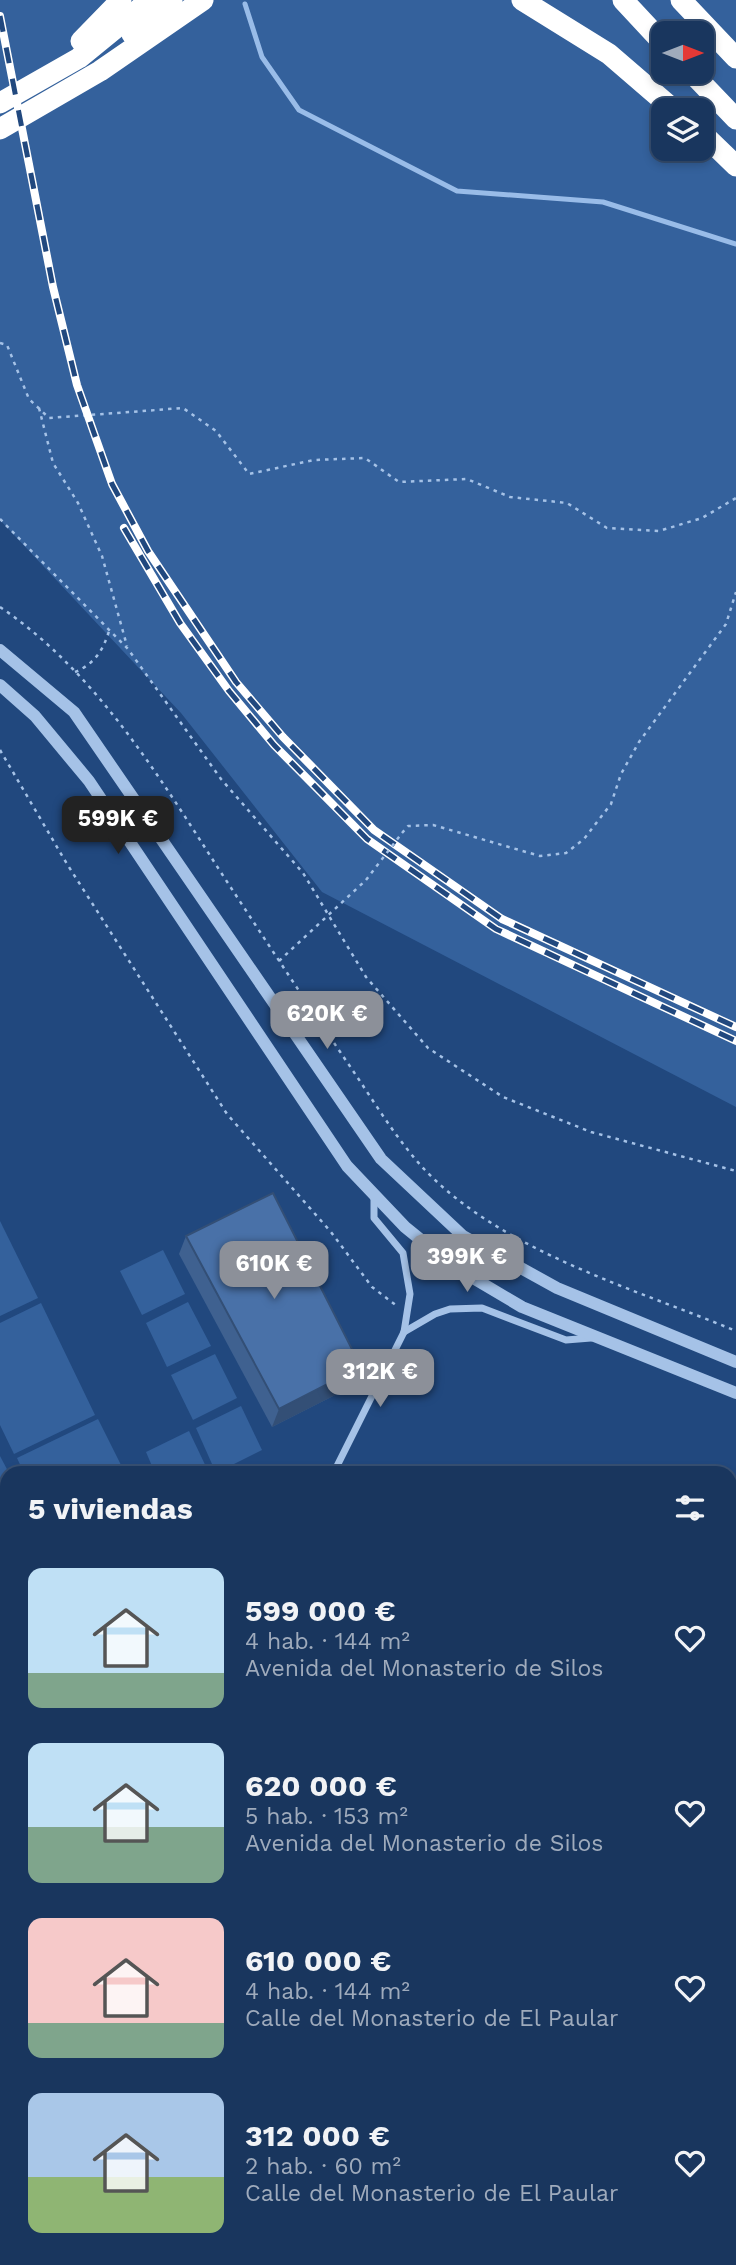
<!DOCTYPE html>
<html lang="es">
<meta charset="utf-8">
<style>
body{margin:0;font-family:"Work Sans",sans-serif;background:#223e64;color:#f1f3f6;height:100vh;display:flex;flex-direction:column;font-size:26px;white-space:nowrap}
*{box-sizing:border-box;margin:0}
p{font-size:23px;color:#9fabbc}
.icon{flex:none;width:38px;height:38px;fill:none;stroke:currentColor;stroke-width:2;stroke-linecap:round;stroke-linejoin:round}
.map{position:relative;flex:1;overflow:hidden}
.side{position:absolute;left:0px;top:1466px;width:737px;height:800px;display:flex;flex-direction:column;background:#19365e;border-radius:21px 21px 0 0;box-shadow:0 4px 10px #0003,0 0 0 2px #375073}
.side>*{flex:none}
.needle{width:46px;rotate:90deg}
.buttons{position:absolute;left:651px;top:21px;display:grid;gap:14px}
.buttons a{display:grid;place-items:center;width:63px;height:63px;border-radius:14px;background:#19365e;box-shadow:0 4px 10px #0003,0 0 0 2px #375073;font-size:35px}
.price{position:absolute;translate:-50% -60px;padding:0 16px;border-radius:14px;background:#8c9099;color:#fff;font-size:23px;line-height:46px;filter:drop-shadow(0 2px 4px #0008)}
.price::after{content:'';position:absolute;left:50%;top:42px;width:21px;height:16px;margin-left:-10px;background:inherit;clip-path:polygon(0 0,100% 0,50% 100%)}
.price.current{background:#222;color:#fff}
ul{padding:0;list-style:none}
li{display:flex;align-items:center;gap:21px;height:175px;padding:0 28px}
li span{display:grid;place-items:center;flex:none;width:196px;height:140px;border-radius:14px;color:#555}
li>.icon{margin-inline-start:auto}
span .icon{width:84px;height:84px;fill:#fffc;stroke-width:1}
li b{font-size:30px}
h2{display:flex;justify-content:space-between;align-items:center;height:84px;padding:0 28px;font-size:30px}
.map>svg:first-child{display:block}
.green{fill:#34619c;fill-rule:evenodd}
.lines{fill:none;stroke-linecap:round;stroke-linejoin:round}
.stream{stroke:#99bce8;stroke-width:5}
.path{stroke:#a5c2e7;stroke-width:2.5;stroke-dasharray:3.5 5;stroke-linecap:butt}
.minor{stroke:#a5c2e7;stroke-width:7}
.tertiary{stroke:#a5c2e7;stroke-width:12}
.motorway{stroke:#fff;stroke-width:21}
.rail-casing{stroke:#fff;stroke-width:8}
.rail{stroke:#21487e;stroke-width:5;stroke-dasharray:16;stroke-linecap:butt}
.path-bridge{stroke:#a5c2e7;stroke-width:2.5;stroke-dasharray:3.5 5;stroke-linecap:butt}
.wall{fill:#3f6190}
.shaded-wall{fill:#334f76}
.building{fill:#4971a8;stroke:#334f76;stroke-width:2}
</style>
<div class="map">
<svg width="736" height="2265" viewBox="0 0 736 2265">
<rect width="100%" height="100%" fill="#21487e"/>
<g class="green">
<path d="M0,0H736V1107L322,892L181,713L0,520ZM663,33H702V72H663ZM663,110H702V149H663Z"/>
<path d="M0,1221L38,1298L0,1316Z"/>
<path d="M163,1250L185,1294L142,1315L120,1271Z"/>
<path d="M188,1302L211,1346L167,1367L146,1323Z"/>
<path d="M41,1303L95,1415L14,1454L0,1425V1323Z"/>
<path d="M215,1354L237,1398L193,1420L171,1375Z"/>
<path d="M241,1406L262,1450L216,1473L196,1428Z"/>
<path d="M98,1419L125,1473H24L17,1458Z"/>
<path d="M189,1431L209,1473H155L146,1452Z"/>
<path d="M0,1456L9,1473L7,1681L0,1667Z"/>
<path d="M0,1897L7,1912V2089L0,2075Z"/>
<path d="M92,2259H177L180,2265H95Z"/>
</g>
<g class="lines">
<path class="stream" d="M245,4L262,57L299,110L457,191L603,202L736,244"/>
<g class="path">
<path d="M0,343L7,345L29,399L49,418L183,408L216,431L249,474L314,460L365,458L399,482L467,479L510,497L567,503L607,528L659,531L702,518L736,498"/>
<path d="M39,408L53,463L78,503L102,556L127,646"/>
<path d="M0,519L128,649L221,779L303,873L366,977L428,1048L503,1097L591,1132L736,1171"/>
<path d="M0,607C96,672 158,775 220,871C262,935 304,999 347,1062C372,1098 395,1138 425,1170C502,1251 635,1289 736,1331"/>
<path d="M75,672C94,664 103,651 109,631"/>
<path d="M0,750L67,864L227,1114L331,1232L372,1287L397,1306"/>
<path d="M402,833L408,826L433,825L540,856L566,853L584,839L611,804L621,774L639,742L726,624L736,592"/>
<path d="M279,961L366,880"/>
<path d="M730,1908L736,1906"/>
<path d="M0,1983H7"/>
<path d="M0,1994L7,2009"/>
<path d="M0,2050L7,2065"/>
<path d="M0,2114L7,2110"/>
<path d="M106,2259L109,2265"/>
<path d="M114,2259L117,2265"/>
<path d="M167,2259L170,2265"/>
<path d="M245,2259L248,2265"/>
<path d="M445,2259L446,2265"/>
</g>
<g class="minor">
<path d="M404,1332L435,1314L450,1309L482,1308L566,1340L591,1338"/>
<path d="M333,1474L404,1332L410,1294L403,1253L374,1218V1196"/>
<path d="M376,2259L378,2265"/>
</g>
<g class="tertiary">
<path d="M0,650L74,712L381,1159L463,1236L557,1288L736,1362"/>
<path d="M0,685L35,716L89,781L347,1166L405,1227L453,1266L522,1307L736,1393"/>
</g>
<g class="motorway">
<path d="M522,0L609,54L674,110"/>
<path d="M623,0L663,43"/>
<path d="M681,0L736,58"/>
<path d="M132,34L172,0"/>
<path d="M81,41L121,0"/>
<path d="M691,72L736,119"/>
<path d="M0,103L79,58L150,0"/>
<path d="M0,129L100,71L203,0"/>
<path d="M702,133L736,166"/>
</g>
<defs>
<g id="rail">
<path d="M0,16L53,287L77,385L112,484L148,551L236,682L283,737L374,830L502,919L736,1027"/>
<path d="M124,528L180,623L229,691L274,745L367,839L496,929L736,1041"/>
<path d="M0,1845L7,1859"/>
<path d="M0,1865L7,1879"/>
<path d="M208,2259L211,2265"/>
</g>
</defs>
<use href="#rail" class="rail-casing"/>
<use href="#rail" class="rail"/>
<path class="path-bridge" d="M366,880L402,833"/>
</g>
<g class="wall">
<path d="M186,1236L361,1367L355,1385L272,1427L179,1254Z"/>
<path d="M736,2132V2216L730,2208V2137Z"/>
<path d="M35,2259H89L92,2265H37Z"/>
<path d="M612,2259H678L683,2265H617Z"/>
</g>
<g class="shaded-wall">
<path d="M361,1367L355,1385L272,1427L279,1409Z"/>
<path d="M7,2183V2194L5,2199L0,2201V2186Z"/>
</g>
<g class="building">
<path d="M273,1193L361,1367L279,1409L186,1236Z"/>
<path d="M736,2132V2158L734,2160L730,2154V2137Z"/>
<path d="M7,2144V2183L0,2186V2147Z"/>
<path d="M736,2162V2196L730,2187V2167Z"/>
<path d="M50,2259H89L92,2265H53Z"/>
<path d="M257,2259H268L271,2265H246Z"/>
<path d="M633,2259H678L683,2265H637Z"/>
</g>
</svg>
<div class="buttons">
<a><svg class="needle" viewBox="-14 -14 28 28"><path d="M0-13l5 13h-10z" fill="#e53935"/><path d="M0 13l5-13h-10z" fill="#9fabbc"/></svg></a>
<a><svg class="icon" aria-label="layers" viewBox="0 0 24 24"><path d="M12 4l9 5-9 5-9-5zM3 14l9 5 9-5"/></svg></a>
</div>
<b class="price current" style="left:118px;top:856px">599K €</b>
<b class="price" style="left:327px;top:1051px">620K €</b>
<b class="price" style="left:467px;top:1294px">399K €</b>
<b class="price" style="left:274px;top:1301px">610K €</b>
<b class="price" style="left:380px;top:1409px">312K €</b>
<section class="side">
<h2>5 viviendas<svg class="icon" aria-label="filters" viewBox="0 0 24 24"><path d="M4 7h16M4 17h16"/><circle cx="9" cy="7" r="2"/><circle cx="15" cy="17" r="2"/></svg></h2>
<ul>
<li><span style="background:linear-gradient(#bfe0f5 75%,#7fa58c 0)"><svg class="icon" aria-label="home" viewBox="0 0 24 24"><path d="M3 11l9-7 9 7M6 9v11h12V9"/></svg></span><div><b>599 000 €</b><p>4 hab. · 144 m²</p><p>Avenida del Monasterio de Silos</p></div><svg class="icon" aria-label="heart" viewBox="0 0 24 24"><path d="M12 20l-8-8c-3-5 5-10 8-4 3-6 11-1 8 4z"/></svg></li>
<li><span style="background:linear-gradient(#bfe0f5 60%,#7fa58c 0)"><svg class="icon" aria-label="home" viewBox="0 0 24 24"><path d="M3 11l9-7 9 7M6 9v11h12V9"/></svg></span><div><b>620 000 €</b><p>5 hab. · 153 m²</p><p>Avenida del Monasterio de Silos</p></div><svg class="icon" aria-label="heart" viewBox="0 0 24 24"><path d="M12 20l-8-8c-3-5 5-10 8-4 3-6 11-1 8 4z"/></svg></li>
<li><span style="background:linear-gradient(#f6c9c9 75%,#7fa58c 0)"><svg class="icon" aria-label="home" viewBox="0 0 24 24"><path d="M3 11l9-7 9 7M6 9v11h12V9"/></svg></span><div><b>610 000 €</b><p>4 hab. · 144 m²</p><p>Calle del Monasterio de El Paular</p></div><svg class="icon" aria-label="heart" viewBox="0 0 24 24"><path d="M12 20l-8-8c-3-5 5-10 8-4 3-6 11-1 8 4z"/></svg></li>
<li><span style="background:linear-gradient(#a9c7e8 60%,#8fb573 0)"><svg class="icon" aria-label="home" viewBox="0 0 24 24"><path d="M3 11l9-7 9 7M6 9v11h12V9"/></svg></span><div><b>312 000 €</b><p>2 hab. · 60 m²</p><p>Calle del Monasterio de El Paular</p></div><svg class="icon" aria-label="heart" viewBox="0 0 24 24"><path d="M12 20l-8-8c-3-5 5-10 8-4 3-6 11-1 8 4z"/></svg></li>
</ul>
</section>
</div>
